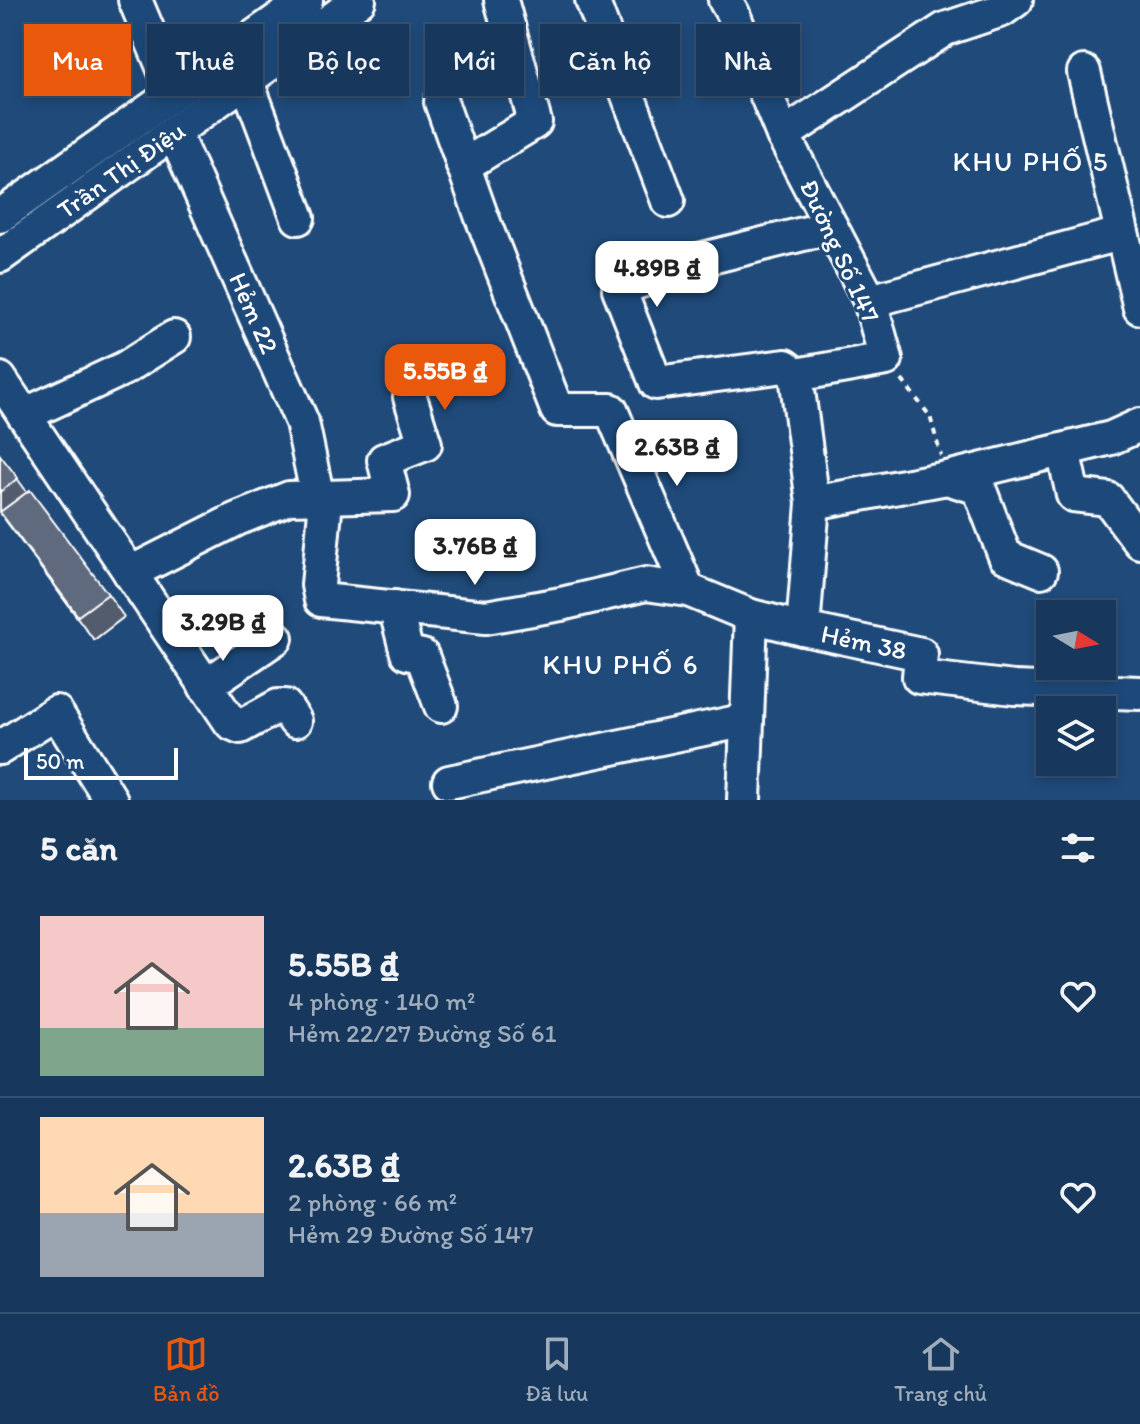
<!DOCTYPE html>
<html lang="vi">
<meta charset="utf-8">
<style>
body{margin:0;font-family:Itim,sans-serif;background:#244365;color:#f1f3f6;height:100vh;display:flex;flex-direction:column;font-size:30px;white-space:nowrap}
*{box-sizing:border-box;margin:0}
p{font-size:26px;color:#9eacbb}
.icon{flex:none;width:44px;height:44px;fill:none;stroke:currentColor;stroke-width:2;stroke-linecap:round;stroke-linejoin:round}
.map{position:relative;height:800px;overflow:hidden}
.side{display:flex;flex-direction:column;background:#17385c;flex:1}
.side>*{flex:none}
.guide{position:absolute;left:24px;top:24px;width:1092px;height:72px;display:flex;gap:16px}
.needle{width:52px;rotate:100deg}
.tools{position:absolute;left:1036px;top:600px;display:grid;gap:16px}
.tools a{display:grid;place-items:center;width:80px;height:80px;border-radius:0px;background:#17385c;box-shadow:0 4px 12px #0003,0 0 0 2px #365272;font-size:40px}
.scale{position:absolute;left:24px;bottom:20px;width:154px;box-sizing:border-box;padding-left:8px;border:4px solid #fff;border-top:0;font-size:22px;line-height:28px;white-space:nowrap;color:#fff;-webkit-text-stroke:6px #1f4a7a;paint-order:stroke}
.price{position:absolute;translate:-50% -68px;padding:0 18px;border-radius:16px;background:#fff;color:#222;font-size:26px;line-height:52px;filter:drop-shadow(0 2px 4px #0008)}
.price::after{content:'';position:absolute;left:50%;top:48px;width:24px;height:18px;margin-left:-12px;background:inherit;clip-path:polygon(0 0,100% 0,50% 100%)}
.price.current{background:#ea580c;color:#fff}
ul{padding:0;list-style:none}
li{display:flex;align-items:center;gap:24px;height:200px;padding:0 40px}
li+li{border-top:2px solid #365272}
li span{display:grid;place-items:center;flex:none;width:224px;height:160px;border-radius:0px;color:#555}
li>.icon{margin-inline-start:auto}
span .icon{width:96px;height:96px;fill:#fffc;stroke-width:1}
li b{font-size:34px}
h2{display:flex;justify-content:space-between;align-items:center;height:96px;padding:0 40px;font-size:34px}
.pill{padding:0 28px;border-radius:0px;background:#17385c;box-shadow:0 4px 12px #0003,0 0 0 2px #365272;font-size:28px;line-height:72px}
.pill.current{background:#ea580c;color:#fff}
.dock{display:flex;justify-content:space-around;align-items:center;height:112px;border-top:2px solid #365272;background:#17385c;font-size:22px;color:#9eacbb}
.dock a{display:grid;justify-items:center;gap:4px}
.dock .current{color:#ea580c}
.map>svg:first-child{display:block}
.lines{fill:none;stroke-linecap:round;stroke-linejoin:round}
.minor-casing{stroke:#fff;stroke-width:38}
.path{stroke:#fff;stroke-width:4;stroke-dasharray:6 6;stroke-linecap:butt}
.minor{stroke:#1f4a7a;stroke-width:32}
.wall{fill:#525b6d;stroke:#fff;stroke-width:2}
.building{fill:#5f6a7f;stroke:#fff;stroke-width:2}
.labels{text-anchor:middle;stroke-width:6;stroke-linejoin:round;paint-order:stroke}
.street-label{font-size:26px;fill:#fff;stroke:#1f4a7a}
.neighbourhood-label{font-size:28px;letter-spacing:2px;fill:#fff;stroke:#1f4a7a}
</style>
<div class="map">
<svg width="1140" height="800" viewBox="0 0 1140 800">
<rect width="100%" height="100%" fill="#1f4a7a"/>
<filter id="ink" filterUnits="userSpaceOnUse"><feTurbulence type="fractalNoise" baseFrequency=".0125" numOctaves="2"/><feDisplacementMap in="SourceGraphic" scale="16" xChannelSelector="R" yChannelSelector="G"/><feConvolveMatrix kernelMatrix="1 2 1 2 8 2 1 2 1" color-interpolation-filters="sRGB"/></filter>
<g filter="url(#ink)">
<g class="lines">
<defs>
<g id="minor">
<path d="M135,0L174,93"/>
<path d="M592,0L668,201"/>
<path d="M725,0L733,14L783,135L870,301L886,359L796,375L813,503L803,629L751,616L744,800"/>
<path d="M1084,72L1140,308"/>
<path d="M247,82L298,218"/>
<path d="M441,102L481,215L557,410H611L688,590"/>
<path d="M174,133L302,422L318,499L325,511L318,585L321,600L486,617L561,604L646,584L688,590L751,616"/>
<path d="M783,135L945,29L1002,10L1016,0"/>
<path d="M463,166L535,122L501,0"/>
<path d="M0,216L306,0"/>
<path d="M0,256L359,0"/>
<path d="M870,301L1120,234"/>
<path d="M796,375L785,366L656,383L619,289L699,260L831,227"/>
<path d="M0,379L231,723L240,727L278,706H285L295,721"/>
<path d="M24,415L125,368L174,337"/>
<path d="M1063,450L1073,495L1108,499L1140,542"/>
<path d="M947,478L979,488L1005,556L1041,571"/>
<path d="M813,503L947,478L1111,438L1140,425"/>
<path d="M130,573L237,519L289,498L393,495L384,460L425,444L410,397"/>
<path d="M395,607L407,653L422,656L441,706"/>
<path d="M803,629L921,654L919,677L1014,688L1140,693"/>
<path d="M205,686L276,638"/>
<path d="M0,748L56,712L111,800"/>
<path d="M449,782L747,720"/>
</g>
</defs>
<use href="#minor" class="minor-casing"/>
<path class="path" d="M902,380L930,416L941,456"/>
<use href="#minor" class="minor"/>
</g>
<path class="wall" d="M0,455L27,492L108,594L124,617L94,640L0,513Z"/>
<g class="building">
<path d="M0,455L18,478L0,492Z"/>
<path d="M30,490L108,594L78,616L0,512Z"/>
</g>
</g>
<g class="labels">
<g class="street-label">
<text transform="translate(121 170) rotate(-35)" y="9">Trần Thị Điệu</text>
<text transform="translate(840 251) rotate(65)" y="9">Đường Số 147</text>
<text transform="translate(254 313) rotate(66)" y="9">Hẻm 22</text>
<text transform="translate(864 642) rotate(12)" y="9">Hẻm 38</text>
</g>
<g class="neighbourhood-label">
<text x="1031" y="171">KHU PHỐ 5</text>
<text x="621" y="674">KHU PHỐ 6</text>
</g>
</g>
</svg>
<div class="tools">
<a><svg class="needle" viewBox="-14 -14 28 28"><path d="M0-13l5 13h-10z" fill="#e53935"/><path d="M0 13l5-13h-10z" fill="#9eacbb"/></svg></a>
<a><svg class="icon" aria-label="layers" viewBox="0 0 24 24"><path d="M12 4l9 5-9 5-9-5zM3 14l9 5 9-5"/></svg></a>
</div>
<div class="scale">50 m</div>
<b class="price" style="left:657px;top:309px">4.89B ₫</b>
<b class="price current" style="left:445px;top:412px">5.55B ₫</b>
<b class="price" style="left:677px;top:488px">2.63B ₫</b>
<b class="price" style="left:475px;top:587px">3.76B ₫</b>
<b class="price" style="left:223px;top:663px">3.29B ₫</b>
<div class="guide">
<a class="pill current">Mua</a>
<a class="pill">Thuê</a>
<a class="pill">Bộ lọc</a>
<a class="pill">Mới</a>
<a class="pill">Căn hộ</a>
<a class="pill">Nhà</a>
</div>
</div>
<section class="side">
<h2>5 căn<svg class="icon" aria-label="filters" viewBox="0 0 24 24"><path d="M4 7h16M4 17h16"/><circle cx="9" cy="7" r="2"/><circle cx="15" cy="17" r="2"/></svg></h2>
<ul>
<li><span style="background:linear-gradient(#f6c9c9 70%,#7fa58c 0)"><svg class="icon" aria-label="home" viewBox="0 0 24 24"><path d="M3 11l9-7 9 7M6 9v11h12V9"/></svg></span><div><b>5.55B ₫</b><p>4 phòng · 140 m²</p><p>Hẻm 22/27 Đường Số 61</p></div><svg class="icon" aria-label="heart" viewBox="0 0 24 24"><path d="M12 20l-8-8c-3-5 5-10 8-4 3-6 11-1 8 4z"/></svg></li>
<li><span style="background:linear-gradient(#ffd9b3 60%,#9aa5b1 0)"><svg class="icon" aria-label="home" viewBox="0 0 24 24"><path d="M3 11l9-7 9 7M6 9v11h12V9"/></svg></span><div><b>2.63B ₫</b><p>2 phòng · 66 m²</p><p>Hẻm 29 Đường Số 147</p></div><svg class="icon" aria-label="heart" viewBox="0 0 24 24"><path d="M12 20l-8-8c-3-5 5-10 8-4 3-6 11-1 8 4z"/></svg></li>
</ul>
</section>
<nav class="dock">
<a class="current"><svg class="icon" aria-label="map" viewBox="0 0 24 24"><path d="M3 6l6-2 6 2 6-2v14l-6 2-6-2-6 2zM9 4v14M15 6v14"/></svg>Bản đồ</a>
<a><svg class="icon" aria-label="saved" viewBox="0 0 24 24"><path d="M7 4h10v16l-5-4-5 4z"/></svg>Đã lưu</a>
<a><svg class="icon" aria-label="home" viewBox="0 0 24 24"><path d="M3 11l9-7 9 7M6 9v11h12V9"/></svg>Trang chủ</a>
</nav>
